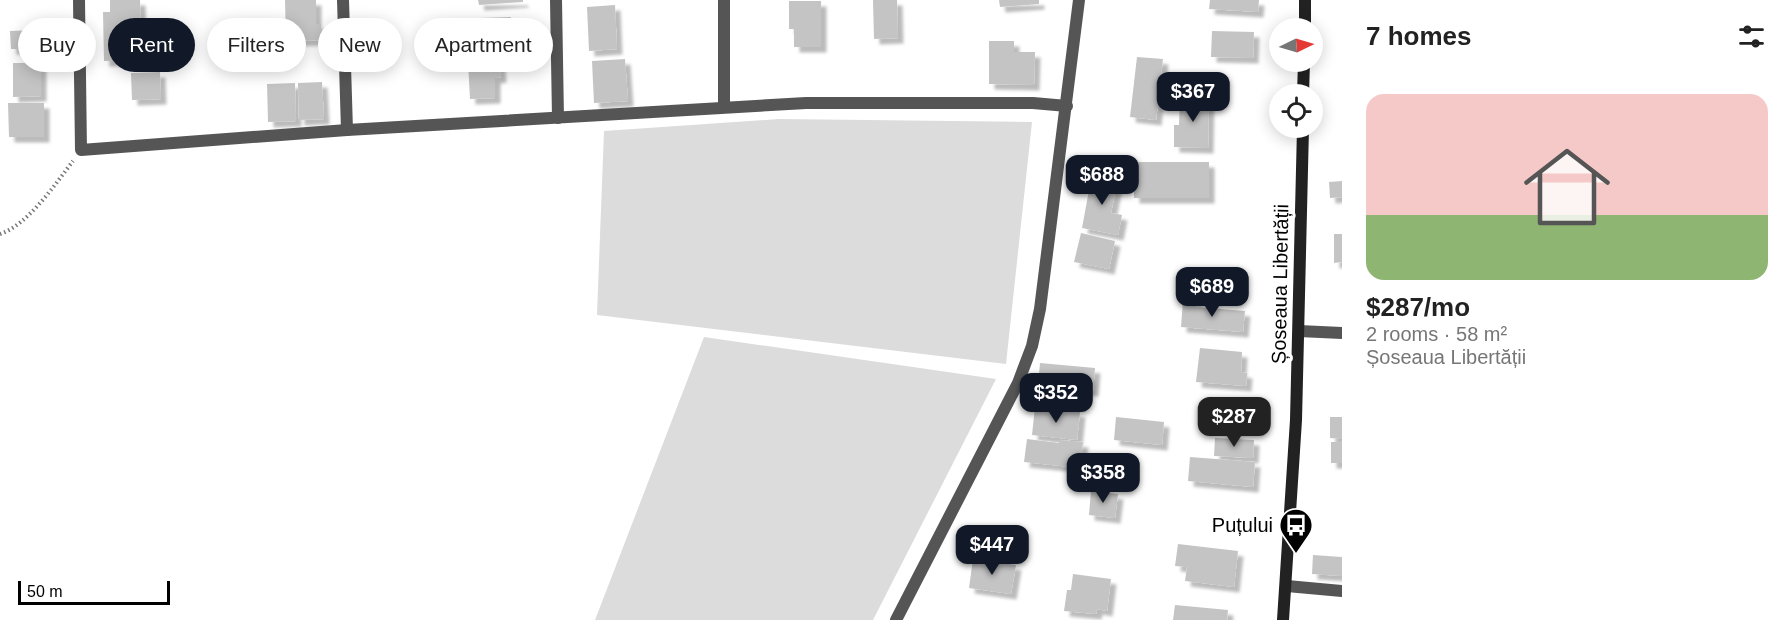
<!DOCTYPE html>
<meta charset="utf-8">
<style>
body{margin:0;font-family:Helvetica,sans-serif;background:#f2f2f2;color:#222;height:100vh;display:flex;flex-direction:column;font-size:22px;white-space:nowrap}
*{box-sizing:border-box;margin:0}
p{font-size:20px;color:#767676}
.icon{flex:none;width:33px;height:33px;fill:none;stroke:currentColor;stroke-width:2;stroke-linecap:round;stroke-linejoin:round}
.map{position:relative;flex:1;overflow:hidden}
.sheet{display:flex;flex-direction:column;background:#fff;width:450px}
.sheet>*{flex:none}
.hud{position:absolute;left:18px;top:18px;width:570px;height:54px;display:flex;gap:12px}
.needle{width:39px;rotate:85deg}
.buttons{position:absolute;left:1269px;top:18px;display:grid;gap:12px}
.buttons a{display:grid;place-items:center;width:54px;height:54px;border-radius:50%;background:#fff;box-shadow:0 3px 15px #0003;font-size:30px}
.scale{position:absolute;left:18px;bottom:15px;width:152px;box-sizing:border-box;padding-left:6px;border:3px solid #000;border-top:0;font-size:16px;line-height:21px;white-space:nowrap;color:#000;-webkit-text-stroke:4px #fff;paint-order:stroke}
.price{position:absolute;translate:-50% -51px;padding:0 14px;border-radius:12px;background:#111827;color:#fff;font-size:20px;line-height:39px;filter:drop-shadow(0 2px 3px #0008)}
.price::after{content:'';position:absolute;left:50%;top:36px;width:18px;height:14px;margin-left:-9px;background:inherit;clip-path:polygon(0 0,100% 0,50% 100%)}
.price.current{background:#222;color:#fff}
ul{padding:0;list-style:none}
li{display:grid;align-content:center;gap:12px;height:318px;padding:0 24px}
li span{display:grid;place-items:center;height:186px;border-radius:18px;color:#555}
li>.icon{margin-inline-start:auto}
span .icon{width:108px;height:108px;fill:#fffc;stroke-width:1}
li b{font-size:26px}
h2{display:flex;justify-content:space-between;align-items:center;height:72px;padding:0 24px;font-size:26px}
.pill{padding:0 21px;border-radius:27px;background:#fff;box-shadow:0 3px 15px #0003;font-size:21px;line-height:54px}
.pill.current{background:#111827;color:#fff}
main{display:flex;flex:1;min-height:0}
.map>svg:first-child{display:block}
.green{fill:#dcdcdc}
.building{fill:#c4c4c4;filter:url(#shadow)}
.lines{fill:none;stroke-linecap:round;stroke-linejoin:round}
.path{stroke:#777;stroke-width:4;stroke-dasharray:1.5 3;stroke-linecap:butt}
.street{stroke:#555;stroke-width:12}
.secondary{stroke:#222;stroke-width:12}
.labels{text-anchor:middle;stroke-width:6;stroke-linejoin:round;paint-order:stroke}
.street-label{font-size:20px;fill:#000;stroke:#fff}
.poi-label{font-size:20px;fill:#000;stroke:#fff;text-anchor:end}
</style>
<main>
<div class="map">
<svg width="1342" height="620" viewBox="0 0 1342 620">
<defs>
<filter id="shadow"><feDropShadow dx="5.5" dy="5.5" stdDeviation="1.5" flood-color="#0004"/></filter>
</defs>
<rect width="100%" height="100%" fill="#fff"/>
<g class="green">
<path d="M779,119L1032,122L1006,364L597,315L604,131Z"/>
<path d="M704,337L996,379L873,620H595Z"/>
</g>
<g class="building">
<path d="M110,0H140L142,60L104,61L103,12H110Z"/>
<path d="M285,0H316V24H321V40L286,41Z"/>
<path d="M478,0H523V2L479,5Z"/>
<path d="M873,0H897L898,38L874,39Z"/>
<path d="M999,0H1039V4L1000,7Z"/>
<path d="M1210,0H1259L1258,12L1209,9Z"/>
<path d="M789,1H821V47H794V29H789Z"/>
<path d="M615,5L617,49L589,51L587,7Z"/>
<path d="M511,17L512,55L481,56V53H474L473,35H480V18Z"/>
<path d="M55,29L56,58L22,59L21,49H11L10,31Z"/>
<path d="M1212,31L1254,32L1253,58L1211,57Z"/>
<path d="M989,41H1014V52H1035L1034,85L989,84Z"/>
<path d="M1137,57L1163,59L1156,120L1130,117Z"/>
<path d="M625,59L628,101L594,103L592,61Z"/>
<path d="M500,61L501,77L495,78V98L470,99L468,62Z"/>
<path d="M13,63H41V96L13,97Z"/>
<path d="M160,72L161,99L132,100L131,73Z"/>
<path d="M322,82L324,119L299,120L298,83Z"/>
<path d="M295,83L296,121L268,122L267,84Z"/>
<path d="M1180,96H1209L1208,148L1174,147V125H1179Z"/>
<path d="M8,103H44V137H9Z"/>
<path d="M1133,162H1209V198H1134Z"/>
<path d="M1092,174L1118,179L1111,213L1122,215L1118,235L1082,228Z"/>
<path d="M1342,181V197L1330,198L1329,182Z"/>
<path d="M1081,233L1115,241L1109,269L1074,262Z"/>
<path d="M1334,234H1342V262L1334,263Z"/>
<path d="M1183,300L1197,301L1196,307L1245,311L1243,332L1181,327Z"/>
<path d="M1200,348L1242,352L1241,372L1247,373L1246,386L1196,382Z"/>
<path d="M1040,363L1095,368L1093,391L1038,386Z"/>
<path d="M1035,407L1080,412L1077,440L1032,435Z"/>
<path d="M1116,417L1164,422L1162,445L1114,440Z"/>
<path d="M1330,417H1342V439L1330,438Z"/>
<path d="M1215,438L1254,440L1253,458L1214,456Z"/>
<path d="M1027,439L1059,443V440L1083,442L1080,468L1024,462Z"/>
<rect x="1331" y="442" width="11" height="21"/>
<path d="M1190,457L1255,462L1253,487L1188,481Z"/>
<path d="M1091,491L1118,494L1115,518L1089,515Z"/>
<path d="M1178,544L1238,551L1234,587L1185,581L1187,567L1175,566Z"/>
<path d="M1313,555L1342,557V576L1312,574Z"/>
<path d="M973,559L1016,565L1011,594L969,588Z"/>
<path d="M1073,574L1111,579L1107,611L1097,609L1096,614L1064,611L1067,590H1071Z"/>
<path d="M1175,605L1228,610L1227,620H1173Z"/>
</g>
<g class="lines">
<path class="path" d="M0,234C28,225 56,183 73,161"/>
<g class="street">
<path d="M79,0L81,150L347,130L806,103H1033L1067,106"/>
<path d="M343,0L347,130"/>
<path d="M556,0L558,118"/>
<path d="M724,0V107"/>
<path d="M1299,331L1342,333"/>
<path d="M1287,586L1342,591"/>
<path d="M896,620L1018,383L1032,346L1040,309L1079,0"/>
</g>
<g class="secondary">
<path d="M1305,28V0"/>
<path d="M1303,94L1304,62"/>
<path d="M1283,620L1296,420L1303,128"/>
</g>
</g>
<defs>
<symbol id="bus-pin" viewBox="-11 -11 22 30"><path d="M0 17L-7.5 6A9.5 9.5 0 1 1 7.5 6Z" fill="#000" stroke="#fff"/><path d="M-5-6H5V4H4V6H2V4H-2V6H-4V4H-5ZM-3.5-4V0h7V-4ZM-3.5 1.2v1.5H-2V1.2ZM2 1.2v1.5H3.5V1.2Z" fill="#fff"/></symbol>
</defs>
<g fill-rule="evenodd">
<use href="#bus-pin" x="1277" y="506" width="38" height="52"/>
</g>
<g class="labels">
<g class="street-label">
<text transform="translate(1280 284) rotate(-89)" y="7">Șoseaua Libertății</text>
</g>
<g class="poi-label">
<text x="1273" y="532">Puțului</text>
</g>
</g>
</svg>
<div class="buttons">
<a><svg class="needle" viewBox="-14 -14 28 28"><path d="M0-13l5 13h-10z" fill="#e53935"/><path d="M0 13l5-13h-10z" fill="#767676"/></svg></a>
<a><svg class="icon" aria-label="locate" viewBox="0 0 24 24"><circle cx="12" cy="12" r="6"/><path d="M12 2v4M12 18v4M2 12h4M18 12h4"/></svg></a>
</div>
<div class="scale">50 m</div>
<b class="price" style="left:1193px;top:123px">$367</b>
<b class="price" style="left:1102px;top:206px">$688</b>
<b class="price" style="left:1212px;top:318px">$689</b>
<b class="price" style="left:1056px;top:424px">$352</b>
<b class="price current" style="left:1234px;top:448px">$287</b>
<b class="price" style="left:1103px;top:504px">$358</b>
<b class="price" style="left:992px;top:576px">$447</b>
<div class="hud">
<a class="pill">Buy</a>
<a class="pill current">Rent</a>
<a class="pill">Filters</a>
<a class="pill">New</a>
<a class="pill">Apartment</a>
</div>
</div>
<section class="sheet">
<h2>7 homes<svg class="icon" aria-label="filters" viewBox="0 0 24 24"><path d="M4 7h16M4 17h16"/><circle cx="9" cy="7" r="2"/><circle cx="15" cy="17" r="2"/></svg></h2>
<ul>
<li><span style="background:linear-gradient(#f6c9c9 65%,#8fb573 0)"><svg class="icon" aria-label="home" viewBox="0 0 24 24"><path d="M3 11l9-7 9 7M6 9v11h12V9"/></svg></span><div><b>$287/mo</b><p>2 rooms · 58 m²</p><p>Șoseaua Libertății</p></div></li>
</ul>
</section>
</main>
